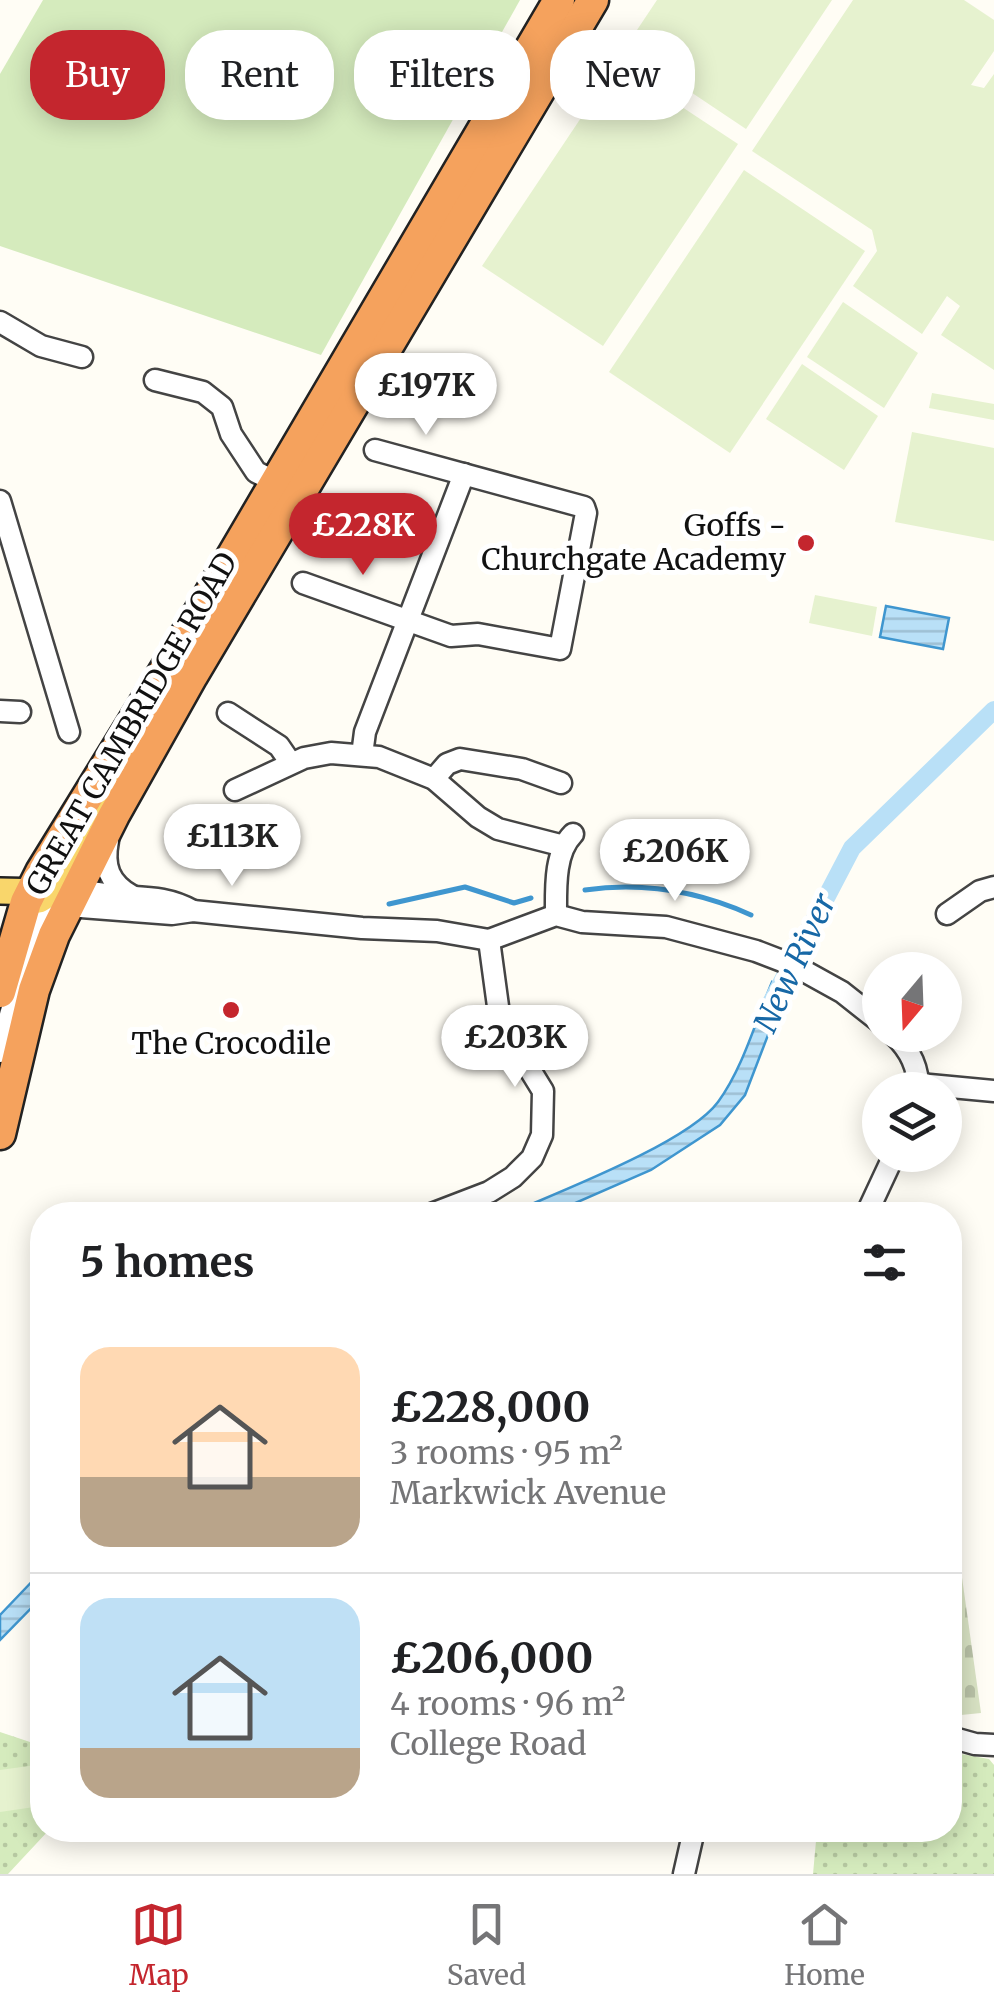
<!DOCTYPE html>
<meta charset="utf-8">
<style>
body{margin:0;font-family:Merriweather,serif;background:#f2f2f2;color:#202124;height:100vh;display:flex;flex-direction:column;font-size:38px;white-space:nowrap}
*{box-sizing:border-box;margin:0}
p{font-size:32px;color:#757577}
.icon{flex:none;width:55px;height:55px;fill:none;stroke:currentColor;stroke-width:2;stroke-linecap:round;stroke-linejoin:round}
.map{position:relative;flex:1;overflow:hidden}
.panel{position:absolute;left:30px;top:1202px;width:932px;height:640px;display:flex;flex-direction:column;background:#fff;border-radius:40px;box-shadow:0 5px 25px #0003}
.panel>*{flex:none}
.hud{position:absolute;left:30px;top:30px;width:935px;height:90px;display:flex;gap:20px}
.needle{width:65px;rotate:199deg}
.fabs{position:absolute;left:862px;top:952px;display:grid;gap:20px}
.fabs a{display:grid;place-items:center;width:100px;height:100px;border-radius:50%;background:#fff;box-shadow:0 5px 25px #0003;font-size:50px}
.price{position:absolute;translate:-50% -85px;padding:0 22px;border-radius:35px;background:#fff;color:#222;font-size:32px;line-height:65px;filter:drop-shadow(0 2px 5px #0008)}
.price::after{content:'';position:absolute;left:50%;top:60px;width:30px;height:22px;margin-left:-15px;background:inherit;clip-path:polygon(0 0,100% 0,50% 100%)}
.price.current{background:#c4262e;color:#fff}
ul{padding:0;list-style:none}
li{display:flex;align-items:center;gap:30px;height:250px;padding:0 50px}
li+li{border-top:2px solid #e0e0e0}
li span{display:grid;place-items:center;flex:none;width:280px;height:200px;border-radius:30px;color:#555}
li>.icon{margin-inline-start:auto}
span .icon{width:120px;height:120px;fill:#fffc;stroke-width:1}
li b{font-size:42px}
h2{display:flex;justify-content:space-between;align-items:center;height:120px;padding:0 50px;font-size:42px}
.tag{padding:0 35px;border-radius:40px;background:#fff;box-shadow:0 5px 25px #0003;font-size:35px;line-height:90px}
.tag.current{background:#c4262e;color:#fff}
.tabs{display:flex;justify-content:space-around;align-items:center;height:140px;border-top:2px solid #e0e0e0;background:#fff;font-size:28px;color:#757577}
.tabs a{display:grid;justify-items:center;gap:5px}
.tabs .current{color:#c4262e}
.map>svg:first-child{display:block}
.grass{fill:#d5ebbd}
.cemetery{fill:url(#cemetery-stones)}
.park{fill:url(#park-dots)}
.pitch{fill:#e6f2cf}
.water{fill:url(#water-rules);stroke:#3f96cf;stroke-width:2.5}
.lines{fill:none;stroke-linecap:round;stroke-linejoin:round}
.stream{stroke:#3f96cf;stroke-width:5}
.canal{stroke:#b9e0f7;stroke-width:18}
.minor-casing{stroke:#444;stroke-width:25}
.major-casing{stroke:#222;stroke-width:30}
.highway-casing{stroke:#222;stroke-width:35}
.minor{stroke:#fff;stroke-width:20}
.major{stroke:#f9d66b;stroke-width:25}
.highway{stroke:#f5a25d;stroke-width:30}
.poi-dot{fill:#c4262e;stroke:#fff;stroke-width:4}
.labels{text-anchor:middle;stroke-width:10;stroke-linejoin:round;paint-order:stroke}
.poi-label{font-size:30px;fill:#111;stroke:#fff;text-anchor:end}
.street-label{font-size:30px;fill:#111;stroke:#fff}
.water-label{font-size:32px;font-style:italic;fill:#1768a6;stroke:#fff}
</style>
<div class="map">
<svg width="994" height="1874" viewBox="0 0 994 1874">
<defs>
<pattern id="cemetery-stones" width="16" height="16" patternUnits="userSpaceOnUse" patternTransform="scale(2.5)"><rect width="16" height="16" fill="#d9e3c4"/><path d="M2 7V4a2 2 0 0 1 4 0v3zM10 15v-3a2 2 0 0 1 4 0v3z" fill="#b9c2a7"/></pattern>
<pattern id="park-dots" width="8" height="8" patternUnits="userSpaceOnUse" patternTransform="scale(2.5)"><rect width="8" height="8" fill="#d5ebbd"/><path d="M2 2h.1M6 6h.1" fill="none" stroke="#b6c8a1" stroke-width="1.8" stroke-linecap="round"/></pattern>
<pattern id="water-rules" width="6" height="5" patternUnits="userSpaceOnUse" patternTransform="scale(2.5)"><rect width="6" height="5" fill="#b9e0f7"/><path d="M0 2.5h6" fill="none" stroke="#9ebfd3"/></pattern>
</defs>
<rect width="100%" height="100%" fill="#fffdf5"/>
<path class="grass" d="M43,0H520L321,355L0,246V74Z"/>
<path class="cemetery" d="M950,1548L958,1549L981,1713L951,1716Z"/>
<g class="park">
<path d="M0,1732L42,1746V1830H49L8,1874H0Z"/>
<path d="M950,1752L989,1759L994,1765V1874H813L817,1830L855,1834L856,1830H950Z"/>
</g>
<g class="pitch">
<path d="M657,0H832L746,129L625,48Z"/>
<path d="M853,0H964L994,20V51L971,85L984,88L994,74V370L941,335L960,306L947,296L922,334L853,286L877,251L872,230L752,151Z"/>
<path d="M617,64L738,144L603,346L482,266Z"/>
<path d="M744,170L865,251L730,453L609,372Z"/>
<path d="M843,302L918,353L884,408L807,357Z"/>
<path d="M802,364L878,416L844,470L766,419Z"/>
<path d="M932,393L994,404V420L929,408Z"/>
<path d="M912,432L994,448V541L895,522Z"/>
<path d="M815,595L877,607L872,636L809,623Z"/>
<path d="M36,1765L41,1806L0,1812V1770Z"/>
</g>
<g class="water">
<path d="M886,606L949,618L943,649L880,637Z"/>
<path d="M772,982L786,988L745,1095L720,1125L651,1170L548,1215H506C556,1193 688,1143 718,1102C743,1068 756,1020 772,982Z"/>
<path d="M42,1571V1597L0,1640V1615Z"/>
</g>
<g class="lines">
<g class="stream">
<path d="M585,890C642,882 698,891 751,915"/>
<path d="M389,904L465,887L514,903L531,898"/>
</g>
<path class="canal" d="M771,1003L852,848L994,710"/>
<defs>
<g id="minor">
<path d="M0,322L41,346L82,357"/>
<path d="M155,380L203,392L222,407L231,434L256,472L274,481"/>
<path d="M0,501L69,732"/>
<path d="M303,583L451,636L478,634L560,649L586,513L584,507L375,450"/>
<path d="M0,711L20,712"/>
<path d="M228,713L279,746L290,762"/>
<path d="M362,755L365,732L464,474"/>
<path d="M434,779L447,764L460,759L522,769L561,783"/>
<path d="M235,790L304,758L331,753L379,757L434,779L478,817L498,829L564,846"/>
<path d="M108,841C103,866 109,883 132,896"/>
<path d="M68,906L172,914L193,911L362,928L437,931L489,940L556,915L582,922L666,927L756,951L795,966L842,992L880,1022"/>
<path d="M947,914L980,891L994,887"/>
<path d="M556,915C556,889 554,853 573,834"/>
<path d="M894,1035C910,1050 919,1068 918,1090"/>
<path d="M0,1052C7,1027 38,902 57,894C74,887 101,894 119,896C147,898 168,897 193,911"/>
<path d="M919,1084L994,1091"/>
<path d="M429,1215L489,1192L513,1177L532,1158L542,1135L543,1091L500,1021L489,940"/>
<path d="M866,1215L894,1155"/>
<path d="M950,1737L975,1744L994,1745"/>
<path d="M684,1874L694,1830"/>
</g>
<g id="major">
<path d="M0,891L45,892"/>
<path d="M26,902L39,900L52,892L131,757"/>
</g>
<g id="highway">
<path d="M0,992L26,902L41,872L170,662L559,0"/>
<path d="M0,1134L34,990L54,935L114,815L192,676L593,0"/>
</g>
</defs>
<use href="#minor" class="minor-casing"/>
<use href="#major" class="major-casing"/>
<use href="#highway" class="highway-casing"/>
<use href="#minor" class="minor"/>
<use href="#major" class="major"/>
<use href="#highway" class="highway"/>
</g>
<g class="poi-dot">
<circle cx="806" cy="543" r="10"/>
<circle cx="231" cy="1010" r="10"/>
</g>
<g class="labels">
<g class="poi-label">
<text x="786" y="536">Goffs -<tspan x="786" dy="34">Churchgate Academy</tspan></text>
<text x="231" y="1054" text-anchor="middle">The Crocodile</text>
</g>
<g class="street-label">
<text transform="translate(132 724) rotate(-60)" y="10">GREAT CAMBRIDGE ROAD</text>
</g>
<g class="water-label">
<text transform="translate(795 963) rotate(-65)" y="11">New River</text>
</g>
</g>
</svg>
<div class="fabs">
<a><svg class="needle" viewBox="-14 -14 28 28"><path d="M0-13l5 13h-10z" fill="#e53935"/><path d="M0 13l5-13h-10z" fill="#757577"/></svg></a>
<a><svg class="icon" aria-label="layers" viewBox="0 0 24 24"><path d="M12 4l9 5-9 5-9-5zM3 14l9 5 9-5"/></svg></a>
</div>
<b class="price" style="left:426px;top:438px">£197K</b>
<b class="price current" style="left:363px;top:578px">£228K</b>
<b class="price" style="left:232px;top:889px">£113K</b>
<b class="price" style="left:675px;top:904px">£206K</b>
<b class="price" style="left:515px;top:1090px">£203K</b>
<div class="hud">
<a class="tag current">Buy</a>
<a class="tag">Rent</a>
<a class="tag">Filters</a>
<a class="tag">New</a>
</div>
<section class="panel">
<h2>5 homes<svg class="icon" aria-label="filters" viewBox="0 0 24 24"><path d="M4 7h16M4 17h16"/><circle cx="9" cy="7" r="2"/><circle cx="15" cy="17" r="2"/></svg></h2>
<ul>
<li><span style="background:linear-gradient(#ffd9b3 65%,#b9a48a 0)"><svg class="icon" aria-label="home" viewBox="0 0 24 24"><path d="M3 11l9-7 9 7M6 9v11h12V9"/></svg></span><div><b>£228,000</b><p>3 rooms · 95 m²</p><p>Markwick Avenue</p></div></li>
<li><span style="background:linear-gradient(#bfe0f5 75%,#b9a48a 0)"><svg class="icon" aria-label="home" viewBox="0 0 24 24"><path d="M3 11l9-7 9 7M6 9v11h12V9"/></svg></span><div><b>£206,000</b><p>4 rooms · 96 m²</p><p>College Road</p></div></li>
</ul>
</section>
</div>
<nav class="tabs">
<a class="current"><svg class="icon" aria-label="map" viewBox="0 0 24 24"><path d="M3 6l6-2 6 2 6-2v14l-6 2-6-2-6 2zM9 4v14M15 6v14"/></svg>Map</a>
<a><svg class="icon" aria-label="saved" viewBox="0 0 24 24"><path d="M7 4h10v16l-5-4-5 4z"/></svg>Saved</a>
<a><svg class="icon" aria-label="home" viewBox="0 0 24 24"><path d="M3 11l9-7 9 7M6 9v11h12V9"/></svg>Home</a>
</nav>
